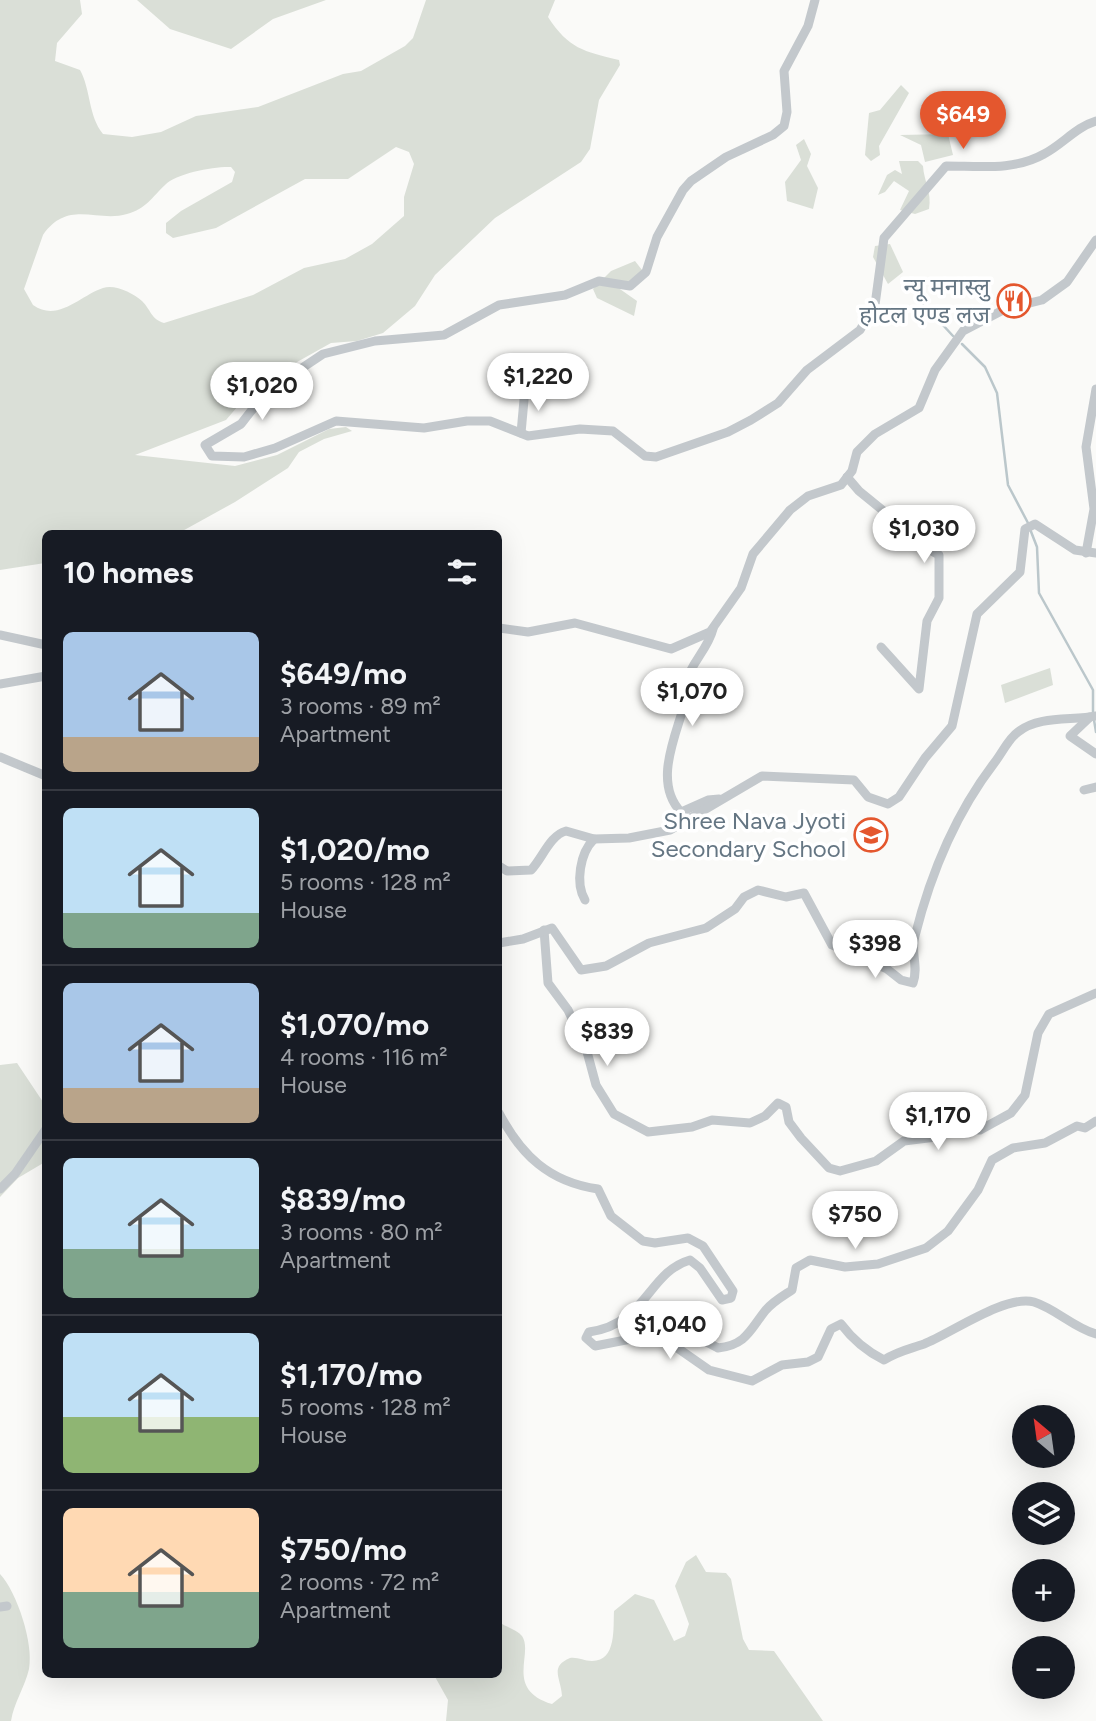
<!DOCTYPE html>
<meta charset="utf-8">
<style>
body{margin:0;font-family:Figtree,"Noto Sans Devanagari",sans-serif;background:#20242c;color:#f1f3f6;height:100vh;display:flex;flex-direction:column;font-size:26px;white-space:nowrap}
*{box-sizing:border-box;margin:0}
p{font-size:23px;color:#9ea1a6}
.icon{flex:none;width:38px;height:38px;fill:none;stroke:currentColor;stroke-width:2;stroke-linecap:round;stroke-linejoin:round}
.map{position:relative;flex:1;overflow:hidden}
.side{position:absolute;left:42px;top:530px;width:460px;height:1148px;display:flex;flex-direction:column;background:#171b24;border-radius:10px;box-shadow:0 7px 28px #0002}
.side>*{flex:none}
.needle{width:46px;rotate:331deg}
.buttons{position:absolute;left:1012px;top:1405px;display:grid;gap:14px}
.buttons a{display:grid;place-items:center;width:63px;height:63px;border-radius:50%;background:#171b24;box-shadow:0 7px 28px #0002;font-size:35px}
.price{position:absolute;translate:-50% -60px;padding:0 16px;border-radius:24px;background:#fff;color:#222;font-size:23px;line-height:46px;filter:drop-shadow(0 2px 4px #0008)}
.price::after{content:'';position:absolute;left:50%;top:42px;width:21px;height:16px;margin-left:-10px;background:inherit;clip-path:polygon(0 0,100% 0,50% 100%)}
.price.active{background:#e4572e;color:#fff}
ul{padding:0;list-style:none}
li{display:flex;align-items:center;gap:21px;height:175px;padding:0 21px}
li+li{border-top:2px solid #363941}
li span{display:grid;place-items:center;flex:none;width:196px;height:140px;border-radius:10px;color:#555}
li>.icon{margin-inline-start:auto}
span .icon{width:84px;height:84px;fill:#fffc;stroke-width:1}
li b{font-size:30px}
h2{display:flex;justify-content:space-between;align-items:center;height:84px;padding:0 21px;font-size:30px}
.map>svg:first-child{display:block}
.green{fill:#dadfd7;fill-rule:evenodd}
.lines{fill:none;stroke-linecap:round;stroke-linejoin:round}
.stream{stroke:#bbc7cb;stroke-width:2.5}
.street{stroke:#c3c8cc;stroke-width:9}
.labels{text-anchor:middle;stroke-width:7;stroke-linejoin:round;paint-order:stroke}
.poi-label{font-size:24px;fill:#657683;stroke:#fff;text-anchor:end}
</style>
<div class="map">
<svg width="1096" height="1721" viewBox="0 0 1096 1721">
<rect width="100%" height="100%" fill="#fafaf8"/>
<g class="green">
<path d="M0,0H80L82,14L57,43L55,61L80,70C91,90 88,116 103,134L132,137L161,132L196,116L258,107L343,74L361,71L405,46L413,38L426,0H555L548,17C569,49 583,51 619,60L620,65L599,100L590,149L581,162L495,218L435,275L415,306L383,333L357,341L331,343L256,385L226,420L135,455L235,466L277,455L329,429L346,427L352,431L324,439L299,452L288,468L235,502L177,534H46L45,563L0,570ZM396,147L409,152L414,164L404,197V216L372,244L345,259L304,268L253,295L164,323C151,319 151,310 142,301C133,293 115,284 103,288C81,295 58,323 33,305L24,289L43,235C68,199 97,223 127,214C146,209 152,197 165,185C176,173 216,166 231,167L235,172L232,182L181,211L166,223V233L173,238L216,228L305,179H348Z"/>
<path d="M137,0H326L273,19L231,49L170,29Z"/>
<path d="M901,85L909,93L879,146L880,155L871,161L865,155L869,113L880,110Z"/>
<path d="M948,134L953,155L925,162L921,145L900,135Z"/>
<path d="M804,139L811,154L807,166L818,188L813,209L787,201L785,182L801,160L796,145Z"/>
<path d="M899,161H918L923,166C924,182 932,192 929,209L915,214L900,210L909,191L894,181L885,192L878,195L887,175L895,170L902,174Z"/>
<path d="M890,244L903,272L888,284L873,257L875,246Z"/>
<path d="M635,261L642,270L634,281L617,287L637,301L634,316L597,298L593,289L611,271Z"/>
<path d="M1050,668L1053,685L1005,703L1001,685Z"/>
<path d="M17,1063L45,1105V1162L18,1178L0,1197V1065Z"/>
<path d="M696,1555L706,1572L726,1573L731,1579L743,1639L749,1650L774,1651L823,1721H446L448,1700L434,1675H499V1622C506,1627 517,1630 522,1636C534,1654 504,1689 552,1704L562,1696C561,1678 549,1667 570,1658C578,1657 584,1661 592,1661C617,1661 613,1627 614,1611L635,1594L654,1600L674,1641L685,1636L689,1624L675,1586L686,1562Z"/>
<path d="M0,1574C17,1592 34,1644 29,1669C25,1687 14,1702 11,1721H0Z"/>
</g>
<g class="lines">
<g class="stream">
<path d="M918,298L953,336"/>
<path d="M962,344L985,367L997,393L1008,485L1028,523"/>
<path d="M1030,529L1037,547L1039,593L1093,690V713"/>
<path d="M1094,720L1096,732"/>
</g>
<g class="street">
<path d="M815,0L808,26L784,71L787,112L784,126L773,135L726,157L691,181L683,190L657,237L646,272L630,286L599,281L565,295L499,305L444,335L375,341L323,354L266,392L241,424L205,445L212,456L244,457L275,448L336,421L424,428L467,421H490L528,436L580,429L613,431L645,456L656,457L728,432L751,420L778,403L807,370L860,330L875,305L884,238L946,166C979,166 1014,171 1044,154C1063,144 1076,127 1096,121"/>
<path d="M521,433L525,389"/>
<path d="M847,477L859,491L902,526L909,538L939,555V598L927,621L919,689L881,647"/>
<path d="M1086,553L1094,509L1086,447L1096,389"/>
<path d="M499,628L528,632L575,623L671,649L710,632L741,588L753,554L790,510L808,496L841,485L852,471L857,452L875,434L919,408L935,370L963,331L1005,309L1042,300L1067,282L1096,240"/>
<path d="M713,629C708,649 691,663 686,682C683,691 686,700 683,709C674,740 654,784 681,812L708,800L719,799"/>
<path d="M0,635L46,645"/>
<path d="M0,684L46,676"/>
<path d="M1090,717L1070,736L1096,754"/>
<path d="M0,757L46,776"/>
<path d="M1084,790L1096,787"/>
<path d="M499,866L507,871L531,870C542,859 550,835 566,831L594,839L629,838L670,830L762,776L854,780L868,797L888,804L899,797L925,758L952,726L977,614L1020,572L1025,529L1035,524L1075,550L1096,553"/>
<path d="M585,900C575,883 580,853 594,839"/>
<path d="M544,930L548,983L568,1010L586,1048L596,1085L614,1114L648,1132L692,1127L712,1120L750,1123L765,1116L778,1103L786,1107L789,1122L801,1138L829,1168L840,1171L876,1161L904,1141L936,1137L954,1129L980,1130L1011,1113L1025,1095L1038,1033L1049,1014L1096,993"/>
<path d="M499,943L523,939L552,928L581,970L606,966L649,943L706,928L735,909L744,897L758,890L786,897L804,893L832,945L887,969L901,980L913,983C919,966 910,952 915,936C931,872 955,814 995,762C1002,753 1009,738 1018,732C1039,715 1072,721 1096,716"/>
<path d="M499,1113C521,1155 549,1182 598,1189L611,1216L643,1241L655,1243L688,1238L703,1246L733,1291L731,1298L722,1300L700,1268L690,1260C648,1272 647,1324 589,1332L586,1338L595,1346L646,1336L666,1340L709,1370L752,1381L782,1365L808,1362L818,1357L831,1329L841,1324C853,1340 866,1351 884,1360C898,1351 910,1349 924,1344C950,1334 1006,1294 1034,1302C1056,1309 1074,1328 1096,1334"/>
<path d="M0,1189L15,1174L46,1129"/>
<path d="M649,1336V1328L665,1320L718,1348C746,1345 750,1330 765,1311C772,1302 783,1296 792,1290L796,1268L810,1260L845,1267L878,1264L926,1248L948,1231L978,1190L992,1160L1013,1148L1045,1143L1077,1126L1085,1128L1096,1121"/>
<path d="M0,1607L7,1606"/>
</g>
</g>
<defs>
<symbol id="restaurant-ring" viewBox="-11 -11 22 22"><circle r="9.5" fill="#fff" stroke="#e4572e" stroke-width="1.5"/><path d="M-5-6h1v4h1v-4h1v4h1v-4h1v5L-1.5 .5V6h-2V.5L-5-1ZM5-6V6H3V1.5H1.5Q1.5-4 5-6Z" fill="#e4572e"/></symbol>
<symbol id="school-ring" viewBox="-11 -11 22 22"><circle r="9.5" fill="#fff" stroke="#e4572e" stroke-width="1.5"/><path d="M0-5L7-2L0 1L-7-2ZM-4 1L0 2.5L4 1V4Q0 6-4 4Z" fill="#e4572e"/></symbol>
</defs>
<g fill-rule="evenodd">
<use href="#restaurant-ring" x="995" y="282" width="38" height="38"/>
<use href="#school-ring" x="852" y="816" width="38" height="38"/>
</g>
<g class="labels">
<g class="poi-label">
<text x="990" y="295">न्यू मनास्लु<tspan x="990" dy="28">होटल एण्ड लज</tspan></text>
<text x="846" y="829">Shree Nava Jyoti<tspan x="846" dy="28">Secondary School</tspan></text>
</g>
</g>
</svg>
<div class="buttons">
<a><svg class="needle" viewBox="-14 -14 28 28"><path d="M0-13l5 13h-10z" fill="#e53935"/><path d="M0 13l5-13h-10z" fill="#9ea1a6"/></svg></a>
<a><svg class="icon" aria-label="layers" viewBox="0 0 24 24"><path d="M12 4l9 5-9 5-9-5zM3 14l9 5 9-5"/></svg></a>
<a>+</a>
<a>−</a>
</div>
<b class="price active" style="left:963px;top:151px">$649</b>
<b class="price" style="left:538px;top:413px">$1,220</b>
<b class="price" style="left:262px;top:422px">$1,020</b>
<b class="price" style="left:924px;top:565px">$1,030</b>
<b class="price" style="left:692px;top:728px">$1,070</b>
<b class="price" style="left:875px;top:980px">$398</b>
<b class="price" style="left:607px;top:1068px">$839</b>
<b class="price" style="left:938px;top:1152px">$1,170</b>
<b class="price" style="left:855px;top:1251px">$750</b>
<b class="price" style="left:670px;top:1361px">$1,040</b>
<section class="side">
<h2>10 homes<svg class="icon" aria-label="filters" viewBox="0 0 24 24"><path d="M4 7h16M4 17h16"/><circle cx="9" cy="7" r="2"/><circle cx="15" cy="17" r="2"/></svg></h2>
<ul>
<li><span style="background:linear-gradient(#a9c7e8 75%,#b9a48a 0)"><svg class="icon" aria-label="home" viewBox="0 0 24 24"><path d="M3 11l9-7 9 7M6 9v11h12V9"/></svg></span><div><b>$649/mo</b><p>3 rooms · 89 m²</p><p>Apartment</p></div></li>
<li><span style="background:linear-gradient(#bfe0f5 75%,#7fa58c 0)"><svg class="icon" aria-label="home" viewBox="0 0 24 24"><path d="M3 11l9-7 9 7M6 9v11h12V9"/></svg></span><div><b>$1,020/mo</b><p>5 rooms · 128 m²</p><p>House</p></div></li>
<li><span style="background:linear-gradient(#a9c7e8 75%,#b9a48a 0)"><svg class="icon" aria-label="home" viewBox="0 0 24 24"><path d="M3 11l9-7 9 7M6 9v11h12V9"/></svg></span><div><b>$1,070/mo</b><p>4 rooms · 116 m²</p><p>House</p></div></li>
<li><span style="background:linear-gradient(#bfe0f5 65%,#7fa58c 0)"><svg class="icon" aria-label="home" viewBox="0 0 24 24"><path d="M3 11l9-7 9 7M6 9v11h12V9"/></svg></span><div><b>$839/mo</b><p>3 rooms · 80 m²</p><p>Apartment</p></div></li>
<li><span style="background:linear-gradient(#bfe0f5 60%,#8fb573 0)"><svg class="icon" aria-label="home" viewBox="0 0 24 24"><path d="M3 11l9-7 9 7M6 9v11h12V9"/></svg></span><div><b>$1,170/mo</b><p>5 rooms · 128 m²</p><p>House</p></div></li>
<li><span style="background:linear-gradient(#ffd9b3 60%,#7fa58c 0)"><svg class="icon" aria-label="home" viewBox="0 0 24 24"><path d="M3 11l9-7 9 7M6 9v11h12V9"/></svg></span><div><b>$750/mo</b><p>2 rooms · 72 m²</p><p>Apartment</p></div></li>
</ul>
</section>
</div>
